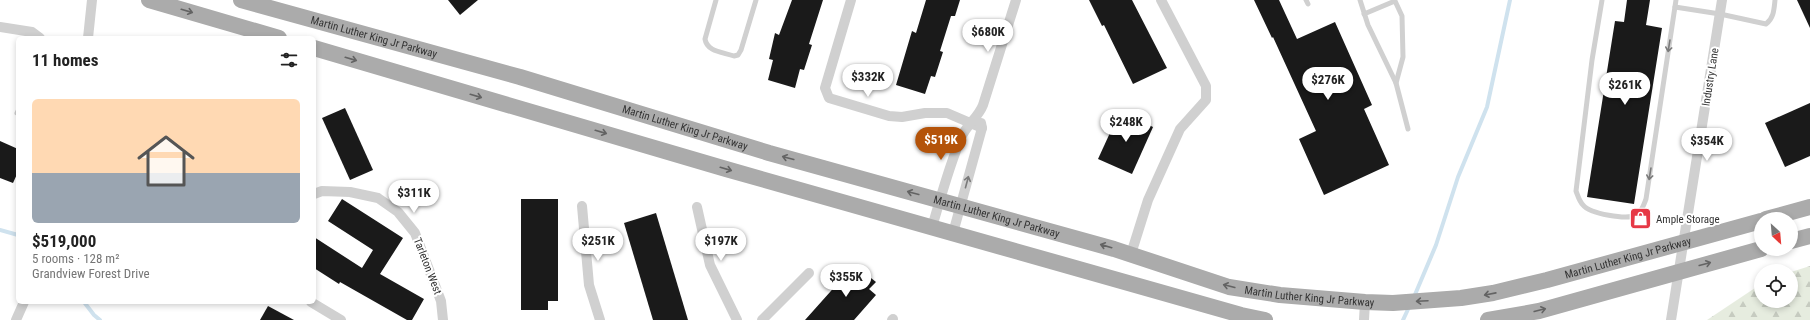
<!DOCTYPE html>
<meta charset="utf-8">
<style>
body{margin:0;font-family:"Roboto Condensed",sans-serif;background:#f6f6f6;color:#222;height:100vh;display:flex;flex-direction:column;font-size:15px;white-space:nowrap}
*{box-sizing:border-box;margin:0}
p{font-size:13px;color:#767676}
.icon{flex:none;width:22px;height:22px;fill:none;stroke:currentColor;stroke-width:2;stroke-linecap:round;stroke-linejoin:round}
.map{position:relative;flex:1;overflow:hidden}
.drawer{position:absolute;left:16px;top:36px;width:300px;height:268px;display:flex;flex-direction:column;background:#fff;border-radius:6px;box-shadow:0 2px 6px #0003}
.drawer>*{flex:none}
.needle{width:26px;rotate:154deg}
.tools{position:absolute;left:1754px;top:212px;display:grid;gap:8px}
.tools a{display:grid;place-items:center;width:44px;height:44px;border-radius:50%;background:#fff;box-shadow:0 2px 6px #0003;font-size:20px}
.price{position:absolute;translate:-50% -34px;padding:0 9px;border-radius:14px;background:#fff;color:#222;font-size:13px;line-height:26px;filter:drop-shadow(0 1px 2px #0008)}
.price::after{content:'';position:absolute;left:50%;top:24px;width:12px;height:9px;margin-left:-6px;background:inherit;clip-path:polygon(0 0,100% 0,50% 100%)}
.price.selected{background:#b45309;color:#fff}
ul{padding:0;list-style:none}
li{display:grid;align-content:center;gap:8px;height:212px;padding:0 16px}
li span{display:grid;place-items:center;height:124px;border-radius:6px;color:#555}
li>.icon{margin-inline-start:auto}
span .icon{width:72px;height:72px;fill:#fffc;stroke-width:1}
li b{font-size:17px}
h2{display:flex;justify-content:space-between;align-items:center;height:48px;padding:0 16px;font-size:17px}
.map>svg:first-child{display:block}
.forest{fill:url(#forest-firs)}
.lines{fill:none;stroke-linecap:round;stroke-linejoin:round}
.stream{stroke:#cfe2ee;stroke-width:4}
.building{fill:#1a1a1a}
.lane{stroke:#d0d0d0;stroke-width:5}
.street{stroke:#d0d0d0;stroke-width:10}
.primary{stroke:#ababab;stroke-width:16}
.oneway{stroke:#636363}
.oneway2{stroke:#7a7a7a}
.labels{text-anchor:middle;stroke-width:4;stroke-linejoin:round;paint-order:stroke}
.street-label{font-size:11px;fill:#333;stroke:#fff}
.poi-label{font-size:11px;fill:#333;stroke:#fff;text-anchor:start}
</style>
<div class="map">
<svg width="1810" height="320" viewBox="0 0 1810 320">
<defs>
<pattern id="forest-firs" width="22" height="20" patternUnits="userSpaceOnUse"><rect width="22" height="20" fill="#e6ecdf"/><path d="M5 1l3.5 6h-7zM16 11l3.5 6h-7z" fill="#c6cbc0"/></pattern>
</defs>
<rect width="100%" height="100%" fill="#fff"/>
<path class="forest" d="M1810,266V320H1707L1761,284V301H1791V272Z"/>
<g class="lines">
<g class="stream">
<path d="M0,230L18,235"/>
<path d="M1414,297L1436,245L1458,177L1487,107L1510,0"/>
<path d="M84,302L94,315L100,320"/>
<path d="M1403,320L1410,305"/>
</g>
</g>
<g class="building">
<path d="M448,0H478L460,15Z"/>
<path d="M792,0H823L809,44L812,45L804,70L800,69L795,88L768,80L773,60L769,59L775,33L779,35Z"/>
<path d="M926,0H960L955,16H951L940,51L943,52L935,77L931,76L925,94L896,85L912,31L916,33Z"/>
<path d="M1089,0H1132L1167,68L1133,84L1104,25L1102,26Z"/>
<path d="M1254,0H1279L1297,39L1335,22L1372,105L1364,109L1389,165L1324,195L1299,139L1316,131L1273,37L1272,38Z"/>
<path d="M1627,0H1650L1646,25L1662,28L1634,204L1587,197L1615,21L1624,22Z"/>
<path d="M1797,0H1810V28Z"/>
<path d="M1810,103V156L1785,167L1765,123Z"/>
<path d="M345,108L373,170L350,180L322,118Z"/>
<path d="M1120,111L1153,127L1132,174L1098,159Z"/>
<path d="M0,141L18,149V172L13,183L0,178Z"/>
<path d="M342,199L403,238L380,274L424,299L412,320H407L340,282L339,284L314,268V237L362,268L373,250L328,221Z"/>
<path d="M521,199H558V301H548V310H521Z"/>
<path d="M656,213L688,320H653L624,223Z"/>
<path d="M856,266L876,282L869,289L876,295L854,320H805L847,273L849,275Z"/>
<path d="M268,306L294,320H260Z"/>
</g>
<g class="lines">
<g class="lane">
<path d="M716,0L705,39C707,52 723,52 734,56L738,55L741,50L756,0"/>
<path d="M1306,0L1308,4"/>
<path d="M1360,0L1368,25L1396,83L1408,129"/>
<path d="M1602,0L1592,60L1576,191C1578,196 1579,201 1583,205C1590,214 1627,220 1636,215C1642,212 1644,204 1646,199L1676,0"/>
<path d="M1675,7L1720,14L1766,24C1774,18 1774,9 1775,0"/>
<path d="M1364,14L1395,1L1402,16L1403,57L1396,83"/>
<path d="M17,113L18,111"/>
</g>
<g class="street">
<path d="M851,0L825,88L829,98L889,116L902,117L925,113H947L982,128"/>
<path d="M0,27L32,32L40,38"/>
<path d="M88,38L92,0"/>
<path d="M314,194L322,191L350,192L378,198L398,212L415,233L441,301L443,320"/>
<path d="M582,206L589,285L600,320"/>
<path d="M697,207L710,265L737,320"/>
<path d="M932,227C941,197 949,166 961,138C966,125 978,118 983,105L1016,0"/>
<path d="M953,233L982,128L981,123"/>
<path d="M1131,254L1148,200L1180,129L1206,100V86L1161,0"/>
<path d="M311,302L341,320"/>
<path d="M16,320L24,302"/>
<path d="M762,320L809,273"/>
<path d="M892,320L893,319"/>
<path d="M1364,320L1365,302"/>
<path d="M1671,320L1722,0"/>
</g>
<g class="primary">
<path d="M149,0L279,38"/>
<path id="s1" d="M241,0L520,77L769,153L1114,249L1229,287L1280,295L1365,302L1393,303L1461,298L1493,293L1547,280L1761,221"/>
<path d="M314,48L726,169L1241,315L1265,320"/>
<path d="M1766,219L1810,207"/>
<path d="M1791,241L1810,236"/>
<path d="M1488,320L1539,311L1761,249"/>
</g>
</g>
<defs><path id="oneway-shaft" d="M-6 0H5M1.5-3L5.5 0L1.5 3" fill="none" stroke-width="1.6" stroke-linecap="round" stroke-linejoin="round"/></defs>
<g class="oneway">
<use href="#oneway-shaft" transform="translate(187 11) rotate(16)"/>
<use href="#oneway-shaft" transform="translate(351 59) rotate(16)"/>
<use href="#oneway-shaft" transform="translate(476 96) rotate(16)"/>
<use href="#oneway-shaft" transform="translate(601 132) rotate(16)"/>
<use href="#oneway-shaft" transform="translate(788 158) rotate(-165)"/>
<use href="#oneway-shaft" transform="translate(726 169) rotate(16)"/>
<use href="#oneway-shaft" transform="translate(913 193) rotate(-165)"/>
<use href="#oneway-shaft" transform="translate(1106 246) rotate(-164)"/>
<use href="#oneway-shaft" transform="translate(1705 264) rotate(-15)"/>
<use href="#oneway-shaft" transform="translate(1229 286) rotate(-166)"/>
<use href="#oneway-shaft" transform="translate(1490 294) rotate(169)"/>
<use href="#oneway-shaft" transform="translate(1422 301) rotate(177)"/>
<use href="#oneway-shaft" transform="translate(1540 310) rotate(-14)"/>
</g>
<g class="oneway2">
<use href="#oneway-shaft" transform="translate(1669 46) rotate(99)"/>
<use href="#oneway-shaft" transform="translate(1650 174) rotate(99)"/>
<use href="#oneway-shaft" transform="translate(967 182) rotate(-75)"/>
</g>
<defs>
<symbol id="shop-square" viewBox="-11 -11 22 22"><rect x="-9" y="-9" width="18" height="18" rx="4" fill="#e63946" stroke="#fff"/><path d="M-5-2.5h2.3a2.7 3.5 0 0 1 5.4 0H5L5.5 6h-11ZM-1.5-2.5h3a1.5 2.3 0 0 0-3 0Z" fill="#fff"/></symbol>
</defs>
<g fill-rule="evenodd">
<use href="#shop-square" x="1628" y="206" width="25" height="25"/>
</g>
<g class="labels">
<g class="street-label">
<text dy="4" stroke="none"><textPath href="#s1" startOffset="138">Martin Luther King Jr Parkway</textPath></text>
<text transform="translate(1710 77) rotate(-81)" y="4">Industry Lane</text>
<text dy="4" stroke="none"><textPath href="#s1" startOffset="462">Martin Luther King Jr Parkway</textPath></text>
<text dy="4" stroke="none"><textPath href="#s1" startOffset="786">Martin Luther King Jr Parkway</textPath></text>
<text dy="4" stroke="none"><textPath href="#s1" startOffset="1434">Martin Luther King Jr Parkway</textPath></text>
<text transform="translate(428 266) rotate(69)" y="4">Tarleton West</text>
<text dy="4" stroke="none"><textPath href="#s1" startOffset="1110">Martin Luther King Jr Parkway</textPath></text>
</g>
<g class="poi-label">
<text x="1656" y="223">Ample Storage</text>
</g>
</g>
</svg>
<div class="tools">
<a><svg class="needle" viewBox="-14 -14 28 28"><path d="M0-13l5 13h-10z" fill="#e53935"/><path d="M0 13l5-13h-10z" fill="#767676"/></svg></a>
<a><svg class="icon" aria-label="locate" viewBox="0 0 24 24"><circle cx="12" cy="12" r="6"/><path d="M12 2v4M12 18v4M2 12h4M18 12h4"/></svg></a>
</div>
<b class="price" style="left:988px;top:53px">$680K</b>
<b class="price" style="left:868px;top:98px">$332K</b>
<b class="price" style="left:1328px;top:101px">$276K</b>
<b class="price" style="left:1625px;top:106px">$261K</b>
<b class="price" style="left:1126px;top:143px">$248K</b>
<b class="price selected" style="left:941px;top:161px">$519K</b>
<b class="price" style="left:1707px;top:162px">$354K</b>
<b class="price" style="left:414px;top:214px">$311K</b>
<b class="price" style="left:598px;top:262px">$251K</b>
<b class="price" style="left:721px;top:262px">$197K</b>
<b class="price" style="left:846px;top:298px">$355K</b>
<section class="drawer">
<h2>11 homes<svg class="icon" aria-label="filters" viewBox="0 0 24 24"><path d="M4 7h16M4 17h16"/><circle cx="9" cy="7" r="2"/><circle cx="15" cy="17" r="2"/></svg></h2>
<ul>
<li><span style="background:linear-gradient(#ffd9b3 60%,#9aa5b1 0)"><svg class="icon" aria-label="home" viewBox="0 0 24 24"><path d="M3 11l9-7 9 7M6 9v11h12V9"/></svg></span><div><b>$519,000</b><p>5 rooms · 128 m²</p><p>Grandview Forest Drive</p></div></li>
</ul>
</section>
</div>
